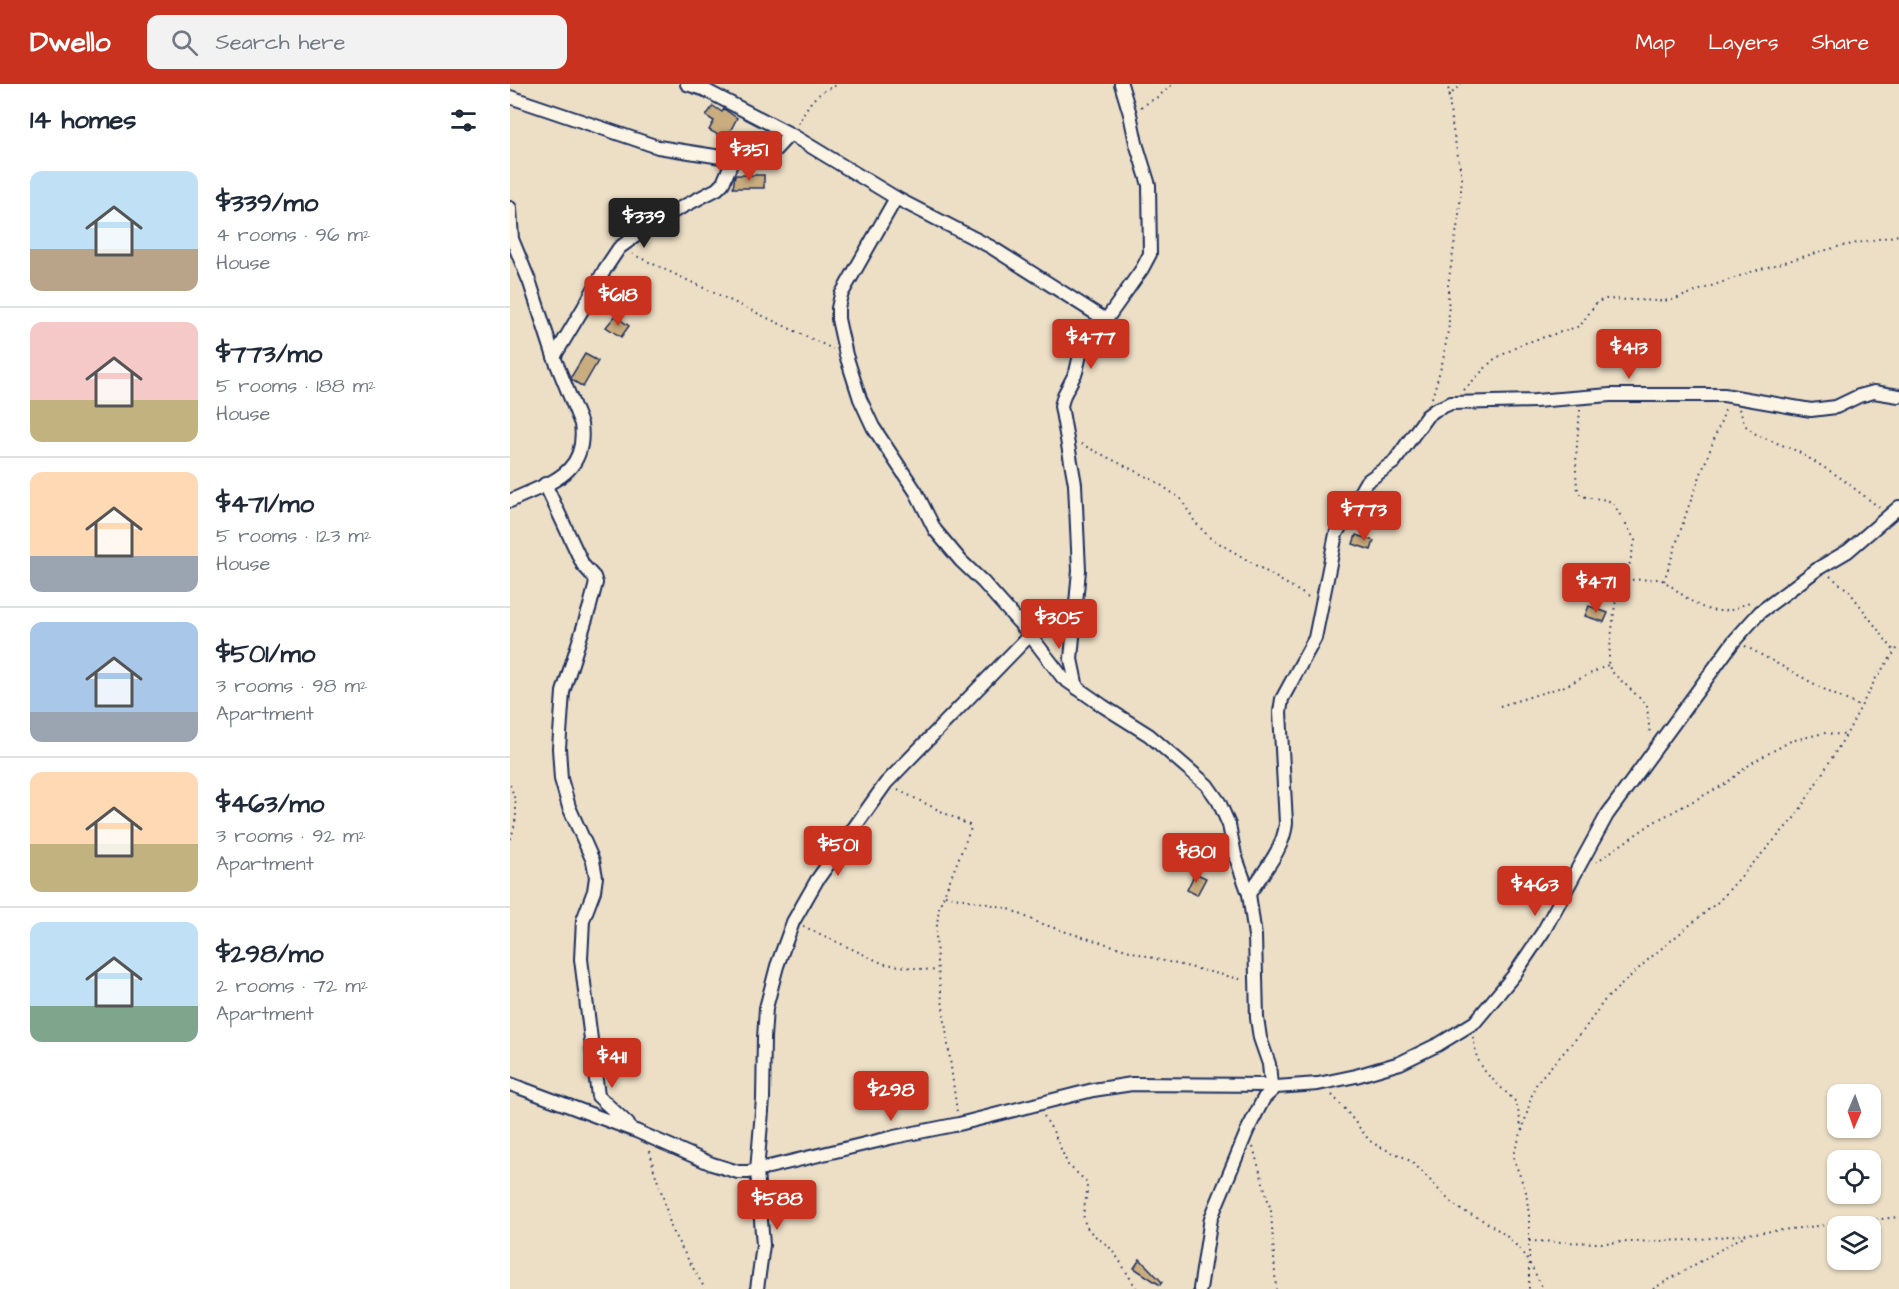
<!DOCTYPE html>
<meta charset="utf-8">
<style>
body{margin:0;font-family:"Architects Daughter",sans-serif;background:#f2f2f3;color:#1f2937;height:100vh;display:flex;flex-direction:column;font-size:22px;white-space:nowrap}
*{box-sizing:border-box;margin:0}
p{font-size:20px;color:#747a83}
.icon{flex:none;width:33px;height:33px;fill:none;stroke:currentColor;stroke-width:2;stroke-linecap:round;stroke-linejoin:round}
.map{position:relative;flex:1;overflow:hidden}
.sheet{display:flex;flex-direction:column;background:#fff;width:510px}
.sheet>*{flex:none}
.needle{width:39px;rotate:182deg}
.buttons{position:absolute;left:1317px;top:1000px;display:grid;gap:12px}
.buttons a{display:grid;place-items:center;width:54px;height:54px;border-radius:12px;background:#fff;box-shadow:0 2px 4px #0004;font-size:30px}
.price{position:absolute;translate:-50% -51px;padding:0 14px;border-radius:6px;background:#c8321e;color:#fff;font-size:20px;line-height:39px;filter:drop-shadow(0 2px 3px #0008)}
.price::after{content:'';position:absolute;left:50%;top:36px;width:18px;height:14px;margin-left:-9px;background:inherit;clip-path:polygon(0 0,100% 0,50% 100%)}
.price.on{background:#222;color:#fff}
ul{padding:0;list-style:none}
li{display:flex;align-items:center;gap:18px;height:150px;padding:0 30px}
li+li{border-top:2px solid #e0e1e3}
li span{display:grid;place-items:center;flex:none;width:168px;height:120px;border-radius:12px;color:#555}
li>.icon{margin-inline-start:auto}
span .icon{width:72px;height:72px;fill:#fffc;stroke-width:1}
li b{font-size:26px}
h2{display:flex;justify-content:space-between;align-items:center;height:72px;padding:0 30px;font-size:26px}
header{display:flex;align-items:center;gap:36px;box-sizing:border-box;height:84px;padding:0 30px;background:#c8321e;color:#fff}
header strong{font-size:28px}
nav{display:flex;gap:33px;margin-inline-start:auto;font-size:21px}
.search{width:420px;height:54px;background:#f2f2f3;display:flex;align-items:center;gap:15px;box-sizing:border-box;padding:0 21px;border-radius:12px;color:#747a83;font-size:22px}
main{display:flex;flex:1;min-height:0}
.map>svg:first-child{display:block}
.building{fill:#caad7f;stroke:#1b2f5e;stroke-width:1.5}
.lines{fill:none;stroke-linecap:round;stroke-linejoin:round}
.street-casing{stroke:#1b2f5e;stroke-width:16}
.path{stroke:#1b2f5e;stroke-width:2;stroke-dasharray:1.5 4.5;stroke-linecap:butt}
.street{stroke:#fcf5e5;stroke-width:12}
</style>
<header>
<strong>Dwello</strong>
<div class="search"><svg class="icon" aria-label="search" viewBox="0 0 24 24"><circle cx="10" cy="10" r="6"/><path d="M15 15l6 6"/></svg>Search here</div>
<nav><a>Map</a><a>Layers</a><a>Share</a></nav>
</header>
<main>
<section class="sheet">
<h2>14 homes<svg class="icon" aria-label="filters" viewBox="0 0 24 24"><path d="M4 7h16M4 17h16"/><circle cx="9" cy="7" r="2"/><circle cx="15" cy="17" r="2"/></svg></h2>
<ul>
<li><span style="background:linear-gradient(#bfe0f5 65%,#b9a48a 0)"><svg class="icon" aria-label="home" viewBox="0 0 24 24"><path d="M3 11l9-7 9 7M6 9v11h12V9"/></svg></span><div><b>$339/mo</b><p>4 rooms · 96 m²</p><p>House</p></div></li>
<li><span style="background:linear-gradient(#f6c9c9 65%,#c2b280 0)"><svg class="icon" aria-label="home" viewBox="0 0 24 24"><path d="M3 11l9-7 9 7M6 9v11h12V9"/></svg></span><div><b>$773/mo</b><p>5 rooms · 188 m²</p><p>House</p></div></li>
<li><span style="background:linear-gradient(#ffd9b3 70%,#9aa5b1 0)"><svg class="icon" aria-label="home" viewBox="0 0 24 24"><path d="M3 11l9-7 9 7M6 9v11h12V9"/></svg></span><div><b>$471/mo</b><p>5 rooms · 123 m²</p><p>House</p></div></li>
<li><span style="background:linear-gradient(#a9c7e8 75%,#9aa5b1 0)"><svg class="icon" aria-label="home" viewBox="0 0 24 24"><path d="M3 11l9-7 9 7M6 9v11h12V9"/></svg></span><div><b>$501/mo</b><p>3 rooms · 98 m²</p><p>Apartment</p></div></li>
<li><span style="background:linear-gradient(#ffd9b3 60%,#c2b280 0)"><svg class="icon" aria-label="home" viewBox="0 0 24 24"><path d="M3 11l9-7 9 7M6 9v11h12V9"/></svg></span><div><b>$463/mo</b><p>3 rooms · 92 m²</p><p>Apartment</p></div></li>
<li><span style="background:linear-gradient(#bfe0f5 70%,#7fa58c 0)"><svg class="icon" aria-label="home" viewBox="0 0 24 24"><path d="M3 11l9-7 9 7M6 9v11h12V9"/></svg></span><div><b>$298/mo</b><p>2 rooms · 72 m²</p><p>Apartment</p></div></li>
</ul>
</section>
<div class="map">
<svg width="1389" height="1205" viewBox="0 0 1389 1205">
<rect width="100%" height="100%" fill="#eddfc6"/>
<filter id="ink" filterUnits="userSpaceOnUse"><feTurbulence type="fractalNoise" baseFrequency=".0167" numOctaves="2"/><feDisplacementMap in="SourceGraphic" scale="12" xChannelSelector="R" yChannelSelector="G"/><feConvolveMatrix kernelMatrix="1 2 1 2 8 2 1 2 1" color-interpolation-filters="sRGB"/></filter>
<g filter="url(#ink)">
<g class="building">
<path d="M203,22L212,28L214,25L227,34L216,55L199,46L204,37L196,32Z"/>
<path d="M225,91H254V104H223Z"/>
<path d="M105,232L119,242L111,253L96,243Z"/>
<path d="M75,270L88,277L73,303L62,296L61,293Z"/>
<path d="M846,451L864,457L861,466L843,460Z"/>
<path d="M1079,522L1098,529L1094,538L1075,532Z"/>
<path d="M685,789L696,794L687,811L677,806Z"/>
<path d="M630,1175L652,1198L650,1201L624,1184Z"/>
</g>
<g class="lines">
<defs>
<g id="street">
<path d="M177,0L193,5L282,51L386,114L481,163L596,236"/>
<path d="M0,13L148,63L211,73L253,71L265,66L279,51"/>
<path d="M386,114L331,211L328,224V235L336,271L350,315L363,343L406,408L425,446L451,477L473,498L520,551L553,594L593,622L639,651L697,701L709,718L719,741L725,771L739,810L745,852L747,934L750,954L759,980L761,1001"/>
<path d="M0,124L2,155L20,199L44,273L71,340C78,392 37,399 0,417"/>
<path d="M44,273L74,223L95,185L109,164L149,135L207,105L213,99L224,73"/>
<path d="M35,400L73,481L84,493L86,499L80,522L53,608L49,664L51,695L59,723L83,777L86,793L84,807L73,836L71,875L88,1012L118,1040"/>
<path d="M567,604L561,575L569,486L565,400L551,322L554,311L566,288L573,258L583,251L596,236L632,185L640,170L639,101L626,59L620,30L611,0"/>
<path d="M739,810C753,788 774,765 776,739L770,628L772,615L805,554L826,450L856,398L884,378L917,332L925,326L941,319L1025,317L1100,311H1214L1301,326L1326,323L1349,312L1364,308L1389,312"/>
<path d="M0,1000L126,1047L202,1080L228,1088H238L384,1053L449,1040L583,1006L622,1000L761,1001L766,1003"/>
<path d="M247,1205L253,1161L247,1087L253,1015L254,954L256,924L267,882L283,838L307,796L376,699L520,551"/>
<path d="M690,1205L701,1134L738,1045L754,1014L766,1003L808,1000L846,992L890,979L929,960L965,938L1004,891L1033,848L1097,731L1224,557L1250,528L1309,484L1338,467L1389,423"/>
</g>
</defs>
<use href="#street" class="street-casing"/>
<g class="path">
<path d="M938,13L951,0"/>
<path d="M631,23L649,12L663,0"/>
<path d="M288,40C301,16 303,11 329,0"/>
<path d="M122,170L323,265"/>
<path d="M954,306L983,276L1012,260L1070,242L1087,218L1096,215L1150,217L1162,216L1244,187L1327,163L1389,151"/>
<path d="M922,314L933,276L939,241L938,201L949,131L952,94L941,35L938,0"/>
<path d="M1229,325L1236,342L1247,351L1287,367L1328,392L1370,424"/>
<path d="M1070,326C1069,341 1061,403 1071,411C1079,416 1094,413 1103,419L1125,456L1116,496L1105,520L1098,581L1102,588L1135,619L1137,622L1140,651"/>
<path d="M571,360L645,397L671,415L685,438L699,453L800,514"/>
<path d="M1320,492L1339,507L1384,567"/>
<path d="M1116,496L1150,495L1154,497C1176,512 1192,532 1221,526C1228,524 1235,519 1243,517"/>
<path d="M1154,497L1178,424L1216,324"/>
<path d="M1235,562L1319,608L1349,622"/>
<path d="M990,622L1055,602L1098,581"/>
<path d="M0,701C9,723 7,735 0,757"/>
<path d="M388,706L459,741L461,744L429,823L426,850L427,878L447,1028"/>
<path d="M1086,778L1144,738L1215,700L1243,678L1281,657L1314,649L1335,651"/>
<path d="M435,811L497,824L527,838L553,847L650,876L734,896"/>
<path d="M293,842L374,880L428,887"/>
<path d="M963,953L967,974L976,989L1006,1018L1009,1030L1012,1047L1004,1068V1076L1016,1108L1019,1131V1205"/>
<path d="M822,1011L835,1025L859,1056C871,1066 887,1068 900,1077C917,1090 929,1109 946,1122C954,1129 965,1131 974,1137C1007,1156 1017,1172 1033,1205"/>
<path d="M534,1032L544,1049L558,1081L576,1097C580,1112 570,1125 575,1139C579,1151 593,1156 601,1165C611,1177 618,1192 627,1205"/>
<path d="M1012,1047L1023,1007L1028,997L1073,947L1094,917L1140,874L1209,817L1286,732L1336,651L1366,594L1389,562"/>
<path d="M743,1063L761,1127L766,1205"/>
<path d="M140,1067L144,1086L153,1113L162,1147L195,1205"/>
<path d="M1019,1157L1089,1159L1182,1156L1389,1133"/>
<path d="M1143,1205L1234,1152"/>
</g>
<use href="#street" class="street"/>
</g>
</g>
</svg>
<div class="buttons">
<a><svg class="needle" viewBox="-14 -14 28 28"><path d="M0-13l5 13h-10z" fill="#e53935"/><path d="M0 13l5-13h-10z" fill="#747a83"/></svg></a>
<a><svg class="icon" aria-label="locate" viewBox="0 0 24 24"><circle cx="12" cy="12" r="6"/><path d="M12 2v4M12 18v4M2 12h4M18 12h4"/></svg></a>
<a><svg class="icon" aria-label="layers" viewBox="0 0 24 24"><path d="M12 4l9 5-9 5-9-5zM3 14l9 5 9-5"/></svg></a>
</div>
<b class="price" style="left:239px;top:98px">$351</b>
<b class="price on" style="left:134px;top:165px">$339</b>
<b class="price" style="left:108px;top:243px">$618</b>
<b class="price" style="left:581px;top:286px">$477</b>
<b class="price" style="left:1119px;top:296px">$413</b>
<b class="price" style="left:854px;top:458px">$773</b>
<b class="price" style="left:1086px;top:530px">$471</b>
<b class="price" style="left:549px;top:566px">$305</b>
<b class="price" style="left:328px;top:793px">$501</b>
<b class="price" style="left:686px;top:800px">$801</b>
<b class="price" style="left:1025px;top:833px">$463</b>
<b class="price" style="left:102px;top:1005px">$411</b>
<b class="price" style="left:381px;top:1038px">$298</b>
<b class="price" style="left:267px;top:1147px">$588</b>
</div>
</main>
